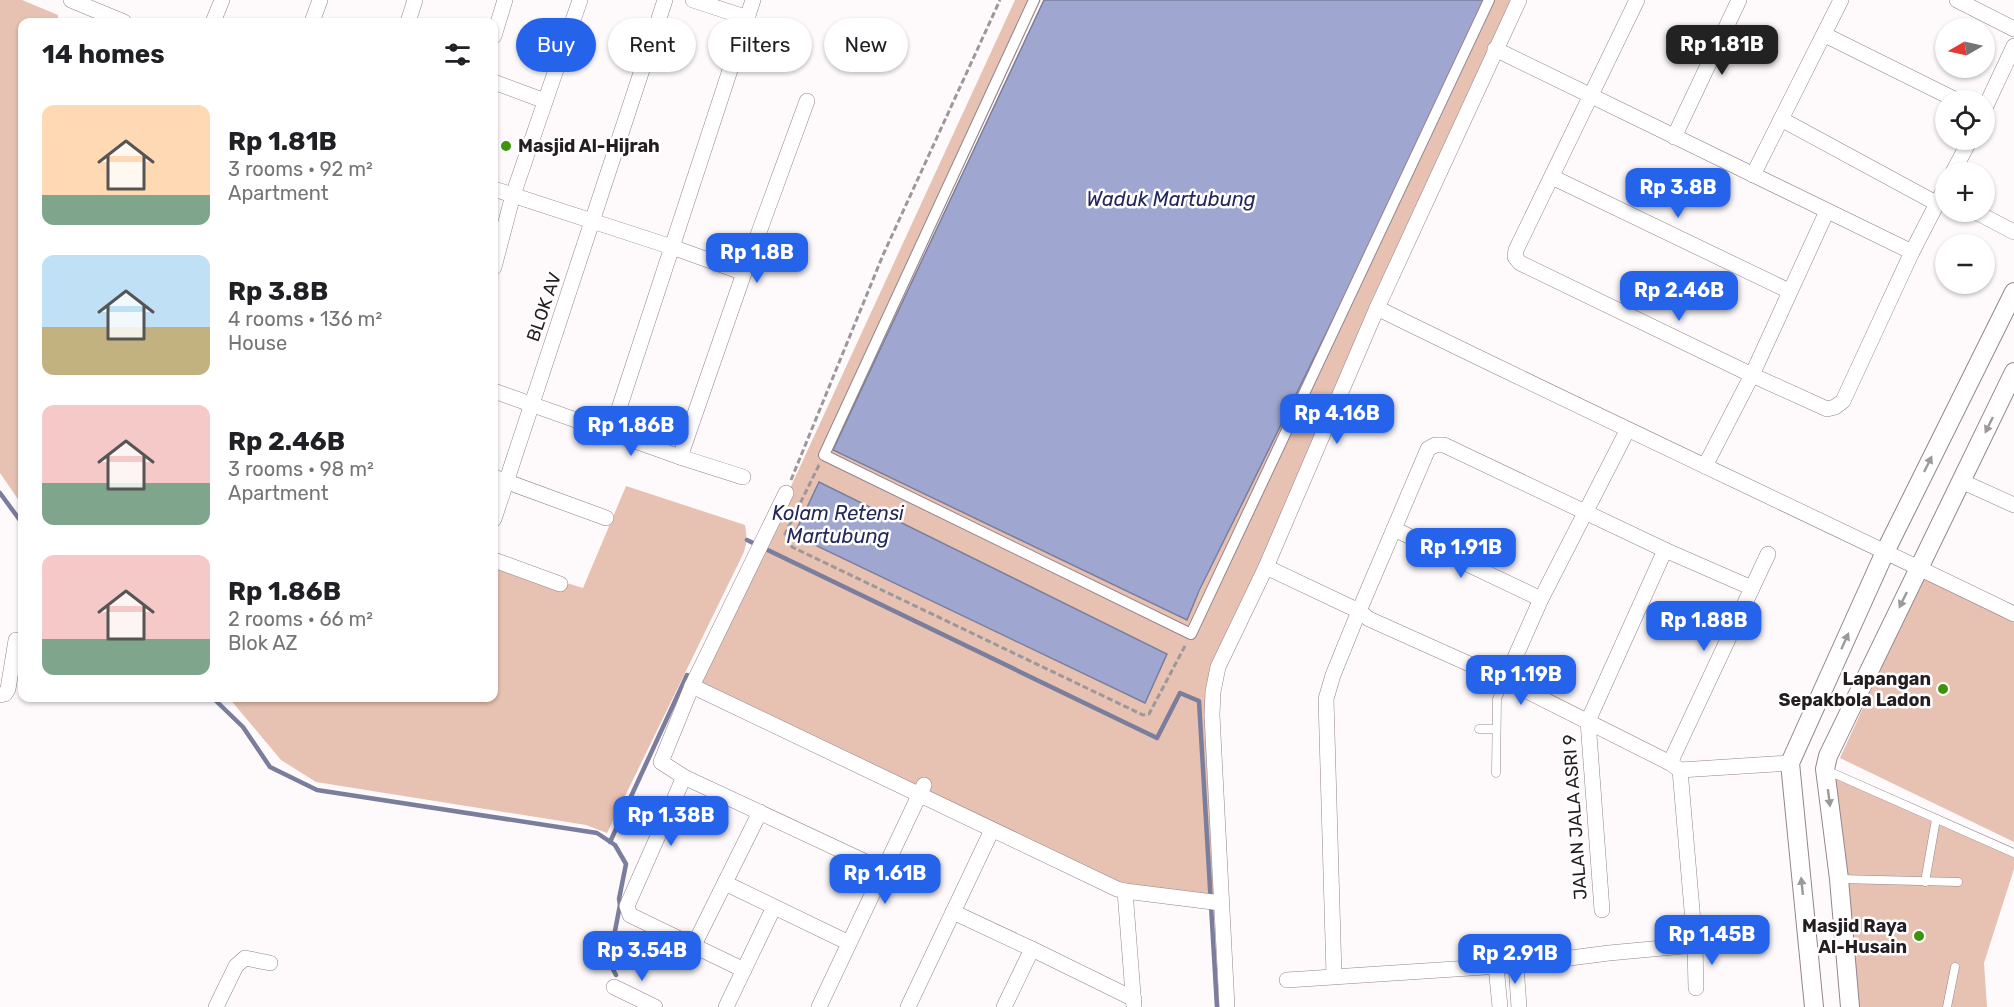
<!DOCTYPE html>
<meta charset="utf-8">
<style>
body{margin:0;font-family:Rubik,sans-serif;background:#f6f6f6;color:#202124;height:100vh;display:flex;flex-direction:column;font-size:22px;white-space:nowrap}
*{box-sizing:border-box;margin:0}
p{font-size:20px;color:#757577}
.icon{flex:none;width:33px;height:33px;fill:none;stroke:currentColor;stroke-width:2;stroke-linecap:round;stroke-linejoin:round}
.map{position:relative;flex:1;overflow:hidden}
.details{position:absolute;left:18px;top:18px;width:480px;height:684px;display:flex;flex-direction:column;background:#fff;border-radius:12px;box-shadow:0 2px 4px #0004}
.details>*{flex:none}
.banner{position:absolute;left:516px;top:18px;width:570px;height:54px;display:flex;gap:12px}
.needle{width:39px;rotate:261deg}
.buttons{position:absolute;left:1935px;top:18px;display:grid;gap:12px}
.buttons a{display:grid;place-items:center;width:60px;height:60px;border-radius:50%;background:#fff;box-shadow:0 2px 4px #0004;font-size:30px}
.price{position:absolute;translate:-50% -51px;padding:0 14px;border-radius:12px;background:#2563eb;color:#fff;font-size:20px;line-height:39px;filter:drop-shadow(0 2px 3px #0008)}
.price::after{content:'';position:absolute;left:50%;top:36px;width:18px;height:14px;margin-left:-9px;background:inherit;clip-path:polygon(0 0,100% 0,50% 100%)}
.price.current{background:#222;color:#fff}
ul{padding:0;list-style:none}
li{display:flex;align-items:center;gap:18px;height:150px;padding:0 24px}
li span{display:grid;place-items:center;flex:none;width:168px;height:120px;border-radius:12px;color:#555}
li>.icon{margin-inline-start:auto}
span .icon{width:72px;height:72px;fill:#fffc;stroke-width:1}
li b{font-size:26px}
h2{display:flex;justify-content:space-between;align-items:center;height:72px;padding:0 24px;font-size:26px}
.pill{padding:0 21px;border-radius:27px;background:#fff;box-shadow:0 2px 4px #0004;font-size:21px;line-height:54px}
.pill.current{background:#2563eb;color:#fff}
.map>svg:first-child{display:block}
.green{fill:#e7c1b1}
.water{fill:#9fa7d1;stroke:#7a7e9c;stroke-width:1.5}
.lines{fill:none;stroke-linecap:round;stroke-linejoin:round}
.stream{stroke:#7a7e9c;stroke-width:4.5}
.service-casing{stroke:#95838e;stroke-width:9}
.pedestrian-casing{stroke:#95838e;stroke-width:12}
.minor-casing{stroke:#95838e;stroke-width:16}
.tertiary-casing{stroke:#95838e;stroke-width:20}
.path{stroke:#9c979a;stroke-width:3;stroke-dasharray:6 3;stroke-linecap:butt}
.service{stroke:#fff;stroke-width:8}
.pedestrian{stroke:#fff;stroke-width:10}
.minor{stroke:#fff;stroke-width:15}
.tertiary{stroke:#fff;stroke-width:18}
.oneway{fill:#9c999b}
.poi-dot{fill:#3a950c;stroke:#fff;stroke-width:2}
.labels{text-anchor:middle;stroke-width:5;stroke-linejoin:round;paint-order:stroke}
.poi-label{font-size:18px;font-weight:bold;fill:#241d21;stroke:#fff;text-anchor:end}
.street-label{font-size:18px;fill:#241d21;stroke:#fff}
.water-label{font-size:20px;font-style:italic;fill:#23275b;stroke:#fff}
</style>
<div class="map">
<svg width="2014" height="1007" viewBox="0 0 2014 1007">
<rect width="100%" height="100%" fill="#fefafc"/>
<g class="green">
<path d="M0,0H22L58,15V22H22V505L0,473Z"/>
<path d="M1015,0H1041L833,450L1186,620L1485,0H1520L1227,647L1205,691L1216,908L1127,898L699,686Z"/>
<path d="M626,486L745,525L747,540L744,552L607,833L586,825L316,782L281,760L229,698H494V563L495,561L583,588Z"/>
<path d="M1923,577L2014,621V842L1840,758Z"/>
<path d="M1834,776L2014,856V869L1984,963L1987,1007H1853Z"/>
</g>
<g class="water">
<path d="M1044,0H1484L1346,293L1199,591L1187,620L833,450Z"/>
<path d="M819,482L1167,654L1145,703L794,535Z"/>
</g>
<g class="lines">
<g class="stream">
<path d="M0,493L22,523"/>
<path d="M747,540L1157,738L1180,693L1199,701L1217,1007"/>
<path d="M213,698L243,727L270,767L317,790L597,833L615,845L626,864L619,899L620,905L609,962L616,975"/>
<path d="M610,842L687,675L693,678"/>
</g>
<defs>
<g id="service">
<path d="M1479,729H1495"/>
<path d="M1826,770L2014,853"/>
<path d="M1496,773L1497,699L1505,680"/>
<path d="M1840,879L1958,882"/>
<path d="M1925,882L1936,819"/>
<path d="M1947,1007L1955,967"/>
</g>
<path id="pedestrian" d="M1034,0L824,455L1191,634L1489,0"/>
<g id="minor">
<path d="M71,0L124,22"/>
<path d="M693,0L748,18"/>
<path d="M1637,0L1516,250L1515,257L1520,263L1752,375L1827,409L1835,407L1843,401L1912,252L1946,186"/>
<path d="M1957,0L2014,29"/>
<path d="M213,22L222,0"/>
<path d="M312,22L320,0"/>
<path d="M408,22L415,0"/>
<path d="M1825,35L1956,100"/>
<path d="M494,36L505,0"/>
<path d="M1495,49L1912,252"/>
<path d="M494,82L545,101"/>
<path d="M1984,110L2014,46"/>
<path d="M1781,119L1936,203"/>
<path d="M1674,137L1739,0"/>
<path d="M1953,172L1970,140"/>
<path d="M1753,175L1841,0"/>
<path d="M1552,177L1789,291"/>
<path d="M494,189L672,247L744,273"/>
<path d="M1976,212L2014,232"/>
<path d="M494,267L513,195L580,0"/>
<path d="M1377,308C1588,412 1802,511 2014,614"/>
<path d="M494,391L680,457L743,477"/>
<path d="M611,433L753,0"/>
<path d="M680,457L744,273L807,101"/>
<path d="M1705,466L1752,375L1827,211"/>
<path d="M494,477L606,518"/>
<path d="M1961,481L2014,505"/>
<path d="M786,493L692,686L661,762L684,777L883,870"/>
<path d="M494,519L665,0"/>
<path d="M1394,529L1541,599"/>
<path d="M494,560L560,584"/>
<path d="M1266,567L1359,611L1369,619L1505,680L1670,763L1680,770L1790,763"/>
<path d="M1505,680L1541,599L1627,431"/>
<path d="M692,686L1117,889L1125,891L1221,903"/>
<path d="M0,695L5,694L8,689L16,640"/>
<path d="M1670,763L1768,554"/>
<path d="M684,777L627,906L630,915L744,970"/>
<path d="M725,883L849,943"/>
<path d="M1125,891L1134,1007"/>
<path d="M1602,910L1588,721L1665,550"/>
<path d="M953,912L1032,949"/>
<path d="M694,945L760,812"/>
<path d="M1695,945L1696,988"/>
<path d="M1516,965L1519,1007"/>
<path d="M1496,966L1500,1007"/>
<path d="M1334,975L1326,699L1333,675L1359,611L1428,449L1435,445H1444L1665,550L1752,588"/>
<path d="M1287,980L1516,965L1609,953L1695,945L1680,770"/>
<path d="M614,987L655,1007"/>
<path d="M216,1007L236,966L245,958L270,963"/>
<path d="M726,1007L774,907"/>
<path d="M819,1007L924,785"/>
<path d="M908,1007L992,830"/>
<path d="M1004,1007L1032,949L1134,999"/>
<path d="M1227,1007L1212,715L1213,692L1218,667L1266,567L1377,308L1519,0"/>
</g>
<g id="tertiary">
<path d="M1814,1007L1790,763L1885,552L2014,292"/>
<path d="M1850,1007L1839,879L1825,769L1828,756L2014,372"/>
</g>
</defs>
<use href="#service" class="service-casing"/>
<use href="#pedestrian" class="pedestrian-casing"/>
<use href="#minor" class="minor-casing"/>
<use href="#tertiary" class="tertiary-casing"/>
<g class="path">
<path d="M819,465L785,534L792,547L1143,715L1149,714L1186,644"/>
<path d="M791,480L883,255L1000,0"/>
</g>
<use href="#service" class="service"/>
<use href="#pedestrian" class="pedestrian"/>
<use href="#minor" class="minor"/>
<use href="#tertiary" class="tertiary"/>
</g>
<defs><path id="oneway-solid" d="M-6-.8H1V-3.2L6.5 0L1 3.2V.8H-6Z" transform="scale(1.5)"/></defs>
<g class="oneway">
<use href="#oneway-solid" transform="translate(1989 425) rotate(116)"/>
<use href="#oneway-solid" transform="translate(1928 464) rotate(-64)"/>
<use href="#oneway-solid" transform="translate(1903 600) rotate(116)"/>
<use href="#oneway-solid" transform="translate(1845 641) rotate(-66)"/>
<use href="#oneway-solid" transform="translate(1829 798) rotate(83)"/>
<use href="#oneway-solid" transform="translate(1802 886) rotate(-96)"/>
</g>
<g class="poi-dot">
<circle cx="506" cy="146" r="6"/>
<circle cx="1943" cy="689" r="6"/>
<circle cx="1919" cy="936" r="6"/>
</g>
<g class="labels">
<g class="poi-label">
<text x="518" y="152" text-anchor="start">Masjid Al-Hijrah</text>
<text x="1931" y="685">Lapangan<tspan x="1931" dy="21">Sepakbola Ladon</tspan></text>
<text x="1907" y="932">Masjid Raya<tspan x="1907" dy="21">Al-Husain</tspan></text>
</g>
<g class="street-label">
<text transform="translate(544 307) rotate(-71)" y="6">BLOK AV</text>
<text transform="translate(1575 817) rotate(-94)" y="6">JALAN JALA ASRI 9</text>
</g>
<g class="water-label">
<text x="1171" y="206">Waduk Martubung</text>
<text x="838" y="520">Kolam Retensi<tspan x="838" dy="23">Martubung</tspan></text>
</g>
</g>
</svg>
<div class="buttons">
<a><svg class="needle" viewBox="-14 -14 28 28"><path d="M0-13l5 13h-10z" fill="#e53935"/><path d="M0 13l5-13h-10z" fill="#757577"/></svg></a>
<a><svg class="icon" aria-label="locate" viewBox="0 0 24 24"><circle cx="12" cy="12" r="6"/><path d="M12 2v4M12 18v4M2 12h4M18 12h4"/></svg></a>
<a>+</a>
<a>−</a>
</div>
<b class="price current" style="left:1722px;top:76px">Rp 1.81B</b>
<b class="price" style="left:1678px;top:219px">Rp 3.8B</b>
<b class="price" style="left:757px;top:284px">Rp 1.8B</b>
<b class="price" style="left:1679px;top:322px">Rp 2.46B</b>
<b class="price" style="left:1337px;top:445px">Rp 4.16B</b>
<b class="price" style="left:631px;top:457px">Rp 1.86B</b>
<b class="price" style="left:1461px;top:579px">Rp 1.91B</b>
<b class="price" style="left:1704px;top:652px">Rp 1.88B</b>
<b class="price" style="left:1521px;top:706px">Rp 1.19B</b>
<b class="price" style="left:671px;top:847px">Rp 1.38B</b>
<b class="price" style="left:885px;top:905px">Rp 1.61B</b>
<b class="price" style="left:1712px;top:966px">Rp 1.45B</b>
<b class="price" style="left:642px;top:982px">Rp 3.54B</b>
<b class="price" style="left:1515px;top:985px">Rp 2.91B</b>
<div class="banner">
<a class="pill current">Buy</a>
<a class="pill">Rent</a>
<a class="pill">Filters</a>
<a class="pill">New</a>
</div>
<section class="details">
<h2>14 homes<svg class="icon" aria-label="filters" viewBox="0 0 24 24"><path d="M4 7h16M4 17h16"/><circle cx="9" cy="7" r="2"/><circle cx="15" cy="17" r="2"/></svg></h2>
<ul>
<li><span style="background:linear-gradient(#ffd9b3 75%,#7fa58c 0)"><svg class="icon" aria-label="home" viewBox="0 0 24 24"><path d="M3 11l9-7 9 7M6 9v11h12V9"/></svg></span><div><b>Rp 1.81B</b><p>3 rooms · 92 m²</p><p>Apartment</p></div></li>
<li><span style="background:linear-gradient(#bfe0f5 60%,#c2b280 0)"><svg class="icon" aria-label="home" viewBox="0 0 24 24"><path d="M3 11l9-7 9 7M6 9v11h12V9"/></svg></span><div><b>Rp 3.8B</b><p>4 rooms · 136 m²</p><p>House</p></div></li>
<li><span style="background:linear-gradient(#f6c9c9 65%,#7fa58c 0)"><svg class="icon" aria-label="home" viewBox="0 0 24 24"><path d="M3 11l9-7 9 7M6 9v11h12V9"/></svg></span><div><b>Rp 2.46B</b><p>3 rooms · 98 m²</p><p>Apartment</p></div></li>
<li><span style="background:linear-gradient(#f6c9c9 70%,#7fa58c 0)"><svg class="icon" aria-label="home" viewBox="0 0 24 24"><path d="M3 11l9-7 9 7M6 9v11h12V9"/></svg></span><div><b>Rp 1.86B</b><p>2 rooms · 66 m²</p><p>Blok AZ</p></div></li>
</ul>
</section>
</div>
